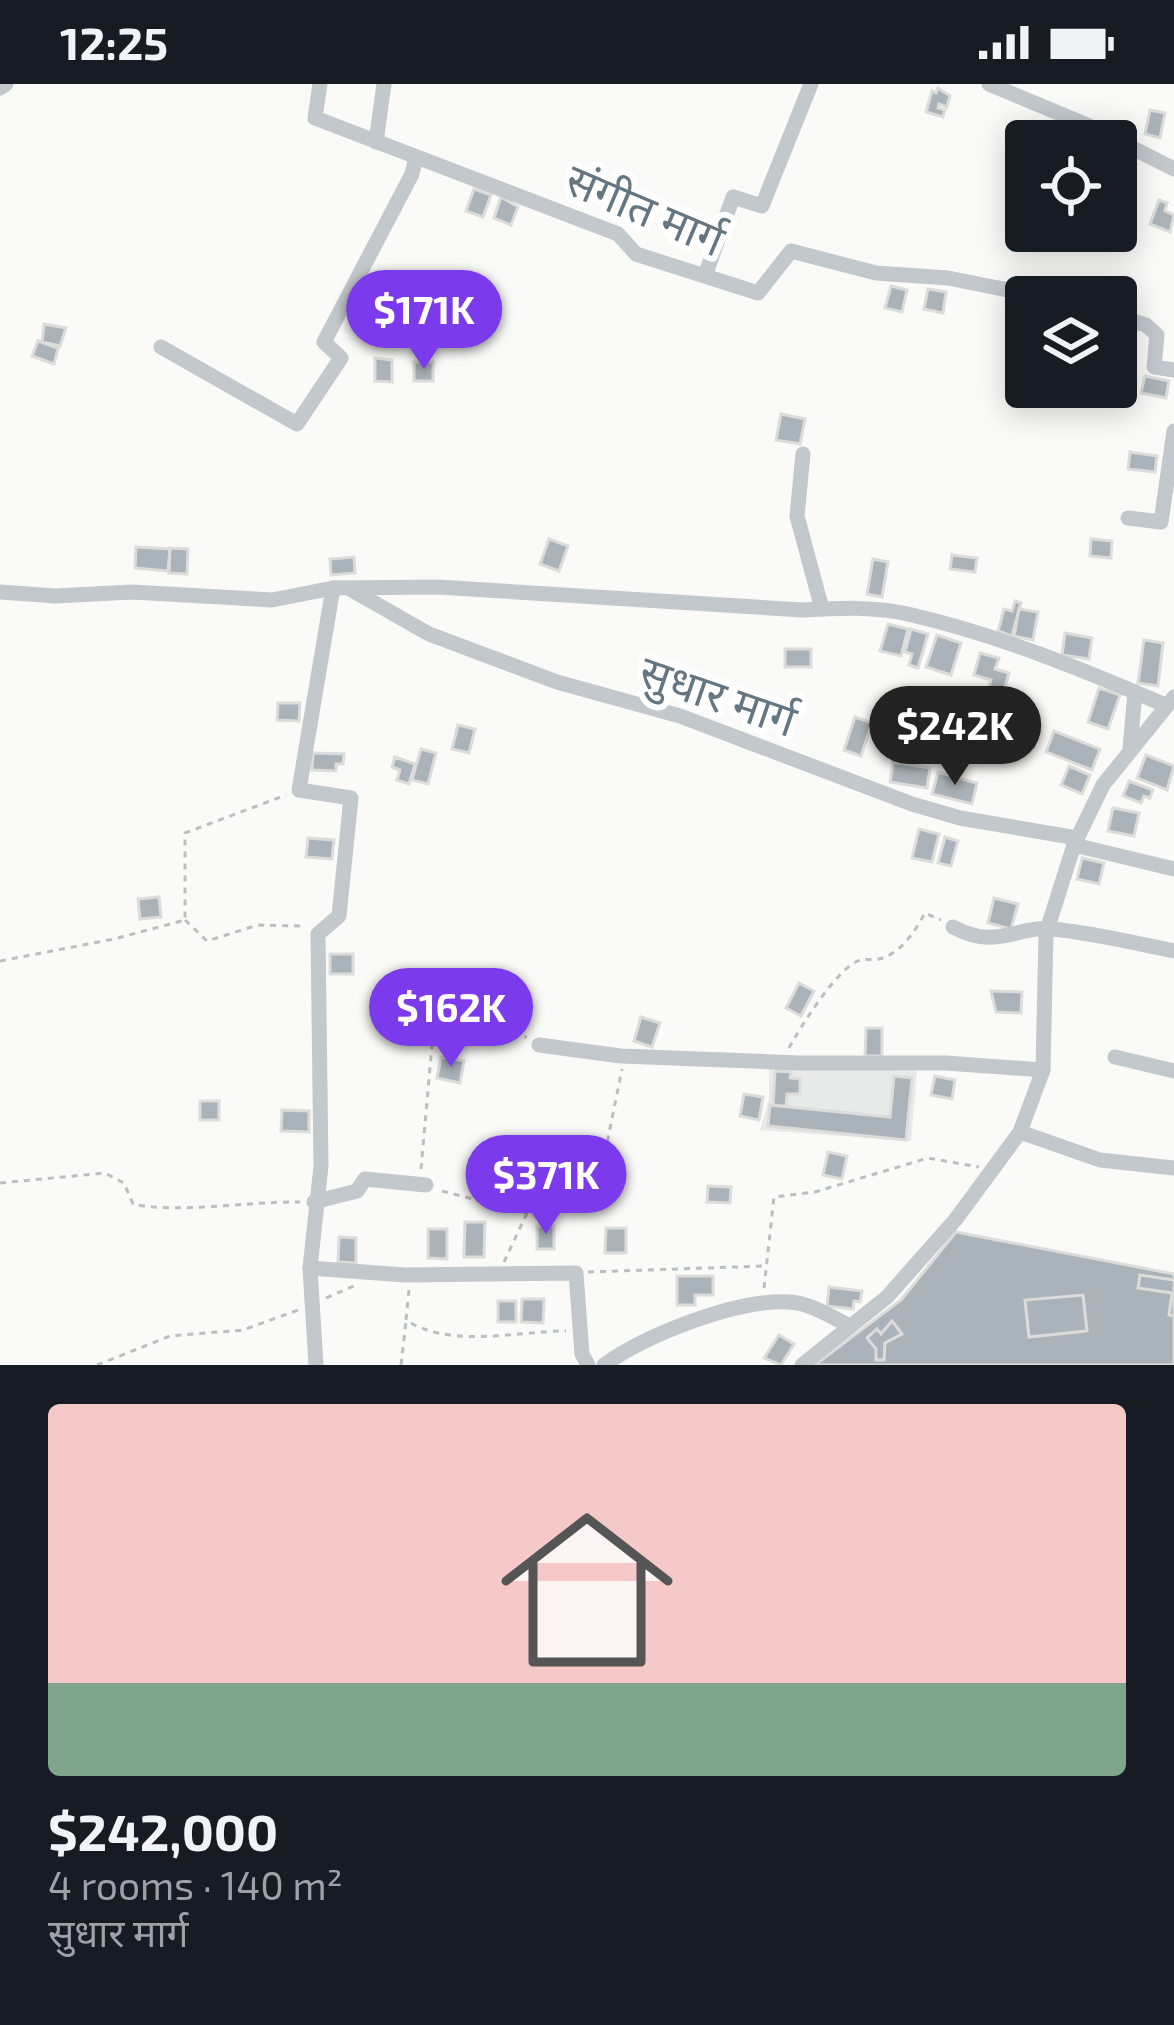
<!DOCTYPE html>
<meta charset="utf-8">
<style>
body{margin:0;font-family:"Exo 2","Noto Sans Devanagari",sans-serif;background:#20242c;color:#f1f3f6;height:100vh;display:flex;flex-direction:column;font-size:45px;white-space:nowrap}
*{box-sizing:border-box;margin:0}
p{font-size:39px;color:#9ea1a6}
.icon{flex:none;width:66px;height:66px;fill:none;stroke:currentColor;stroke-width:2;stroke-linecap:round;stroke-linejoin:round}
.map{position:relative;height:1281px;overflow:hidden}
.details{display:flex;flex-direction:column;background:#171b24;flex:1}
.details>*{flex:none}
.buttons{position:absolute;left:1005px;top:36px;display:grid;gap:24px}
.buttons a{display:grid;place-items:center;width:132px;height:132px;border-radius:12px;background:#171b24;box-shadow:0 6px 30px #0003;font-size:60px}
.price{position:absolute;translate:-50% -102px;padding:0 27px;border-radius:42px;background:#7c3aed;color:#fff;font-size:39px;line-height:78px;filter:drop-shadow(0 3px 6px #0008)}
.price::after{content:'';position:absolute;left:50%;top:72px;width:36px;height:27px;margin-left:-18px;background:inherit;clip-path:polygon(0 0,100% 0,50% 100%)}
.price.current{background:#222;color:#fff}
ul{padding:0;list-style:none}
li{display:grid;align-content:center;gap:24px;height:636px;padding:0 48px}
li span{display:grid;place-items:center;height:372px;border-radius:12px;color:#555}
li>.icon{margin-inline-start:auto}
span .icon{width:216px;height:216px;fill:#fffc;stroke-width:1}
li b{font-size:51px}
.status{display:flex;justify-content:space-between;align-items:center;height:84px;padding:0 60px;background:#171b24;direction:ltr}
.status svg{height:33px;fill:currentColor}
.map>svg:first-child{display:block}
.built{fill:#e8e9e9}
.building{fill:#aab3b9;stroke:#dcdcda;stroke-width:3}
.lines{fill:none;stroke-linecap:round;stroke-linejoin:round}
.path{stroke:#bbbfc2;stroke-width:3;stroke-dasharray:6 6;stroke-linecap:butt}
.street{stroke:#c3c8cc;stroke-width:15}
.labels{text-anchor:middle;stroke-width:12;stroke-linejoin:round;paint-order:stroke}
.street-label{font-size:45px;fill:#657683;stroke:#fff}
</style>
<div class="status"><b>12:25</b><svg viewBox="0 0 49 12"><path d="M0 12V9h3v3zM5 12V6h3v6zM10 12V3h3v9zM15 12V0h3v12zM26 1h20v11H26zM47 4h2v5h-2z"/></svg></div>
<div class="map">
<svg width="1174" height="1281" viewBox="0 0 1174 1281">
<rect width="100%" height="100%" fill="#fafaf8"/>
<path class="built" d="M769,982L917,987L911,1057L760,1046L769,1015Z"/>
<g class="building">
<path d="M938,4L950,12L947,23L939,20L938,24L945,26L943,33L926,28L932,7L936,9Z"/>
<path d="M1150,26L1165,29L1160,54L1145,50Z"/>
<path d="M474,105L491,111L483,133L466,127Z"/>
<path d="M501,113L518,123L511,141L494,134Z"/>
<path d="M1159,116L1167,119L1165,127L1174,131L1170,148L1150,140Z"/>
<path d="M891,202L907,206L902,228L885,224Z"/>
<path d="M928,205L946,208L943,229L924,225Z"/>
<path d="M44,240L66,244L60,262L42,258Z"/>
<path d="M38,257L58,264L54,280L32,272Z"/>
<path d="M375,274L392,276V298L375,297Z"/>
<rect x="414" y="278" width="19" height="19"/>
<path d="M1145,292L1169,297L1166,314L1141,309Z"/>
<path d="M781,330L805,335L800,360L776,356Z"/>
<path d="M1130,368L1157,372L1155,388L1128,385Z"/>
<path d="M549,455L568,462L559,487L540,480Z"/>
<path d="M1091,455L1112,457L1111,474L1090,472Z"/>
<path d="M136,463L170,465L168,487L135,484Z"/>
<path d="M170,464L188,465L187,490L169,489Z"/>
<path d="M952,471L977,474L975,488L950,485Z"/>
<path d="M354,473L355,489L331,491L330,475Z"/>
<path d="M873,475L888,478L882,513L867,510Z"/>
<path d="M1015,517L1021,519L1012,552L998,547L1004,525L1012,527Z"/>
<path d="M1019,525L1038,528L1033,556L1014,552Z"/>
<path d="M888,540L908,545L901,572L880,567Z"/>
<path d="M911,545L928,550L918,584L909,581L912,570L905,568Z"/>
<path d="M1065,549L1092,554L1089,575L1062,571Z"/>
<path d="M937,551L961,559L951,591L926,583Z"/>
<path d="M1144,556L1163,559L1158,602L1138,599Z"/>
<rect x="785" y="565" width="26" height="18"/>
<path d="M980,569L999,574L995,585L1009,589L1002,613L987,609L991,596L974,591Z"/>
<path d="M1099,604L1120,611L1108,645L1088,638Z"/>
<path d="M770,615L786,622L778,642L762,635Z"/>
<path d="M278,619H300L299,637L277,636Z"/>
<path d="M855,633L872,639L861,672L844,666Z"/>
<path d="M458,641L475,645L469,669L452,665Z"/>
<path d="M1054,647L1100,665L1092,686L1046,668Z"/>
<path d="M421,665L436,669L428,700L412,696Z"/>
<path d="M313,669L344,670L343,680H336V687L312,686Z"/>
<path d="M1146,671L1174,682L1167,706L1137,694Z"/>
<path d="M395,673L415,680L409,700L397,696L400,686L392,683Z"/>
<path d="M893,678L930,684L927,704L890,698Z"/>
<path d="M1069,682L1090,691L1082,710L1061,701Z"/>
<path d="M938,688L977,699L972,720L932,710Z"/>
<path d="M1129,697L1153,706L1150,714L1144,712L1141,719L1123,712Z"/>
<path d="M1113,724L1139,729L1134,752L1108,747Z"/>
<path d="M919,745L939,750L932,778L912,774Z"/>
<path d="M945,753L958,757L951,782L938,779Z"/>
<path d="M308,754L334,756L332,775L306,773Z"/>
<path d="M1082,774L1104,779L1099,800L1077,795Z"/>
<path d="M159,813L161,833L140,835L138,815Z"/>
<path d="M994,814L1018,820L1011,845L988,839Z"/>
<rect x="330" y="870" width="23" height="20"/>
<path d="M799,899L814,907L801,932L786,924Z"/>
<path d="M991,907L1022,908L1021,929L996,928Z"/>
<path d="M473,919L491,920V939H472Z"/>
<path d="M641,933L660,939L652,963L634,957Z"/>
<path d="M866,944H882V972H865Z"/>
<path d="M441,973L464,977L460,999L437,994Z"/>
<path d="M775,987L791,988L790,994L800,995V1010H787L786,1022H773Z"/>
<path d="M894,992L912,994L906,1056L768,1042L770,1021L890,1033Z"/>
<path d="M935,992L955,996L952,1015L931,1011Z"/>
<path d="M744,1010L763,1013L759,1036L740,1032Z"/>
<rect x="200" y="1017" width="19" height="19"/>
<path d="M282,1026L309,1027V1048L281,1047Z"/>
<path d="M828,1068L847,1072L842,1095L823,1091Z"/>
<path d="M708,1102L731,1103L730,1119L707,1118Z"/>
<path d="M465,1138H485L484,1173H464Z"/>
<rect x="537" y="1142" width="17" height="23"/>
<path d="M606,1144H626V1169H605Z"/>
<path d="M428,1145H447V1175L428,1174Z"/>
<path d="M956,1148L1174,1190V1281H815L901,1216Z"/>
<path d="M339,1153L356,1154V1179L338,1178Z"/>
<path d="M1140,1191L1174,1196V1232L1169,1231L1172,1209L1138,1204Z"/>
<path d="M677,1192H713V1211H695V1221H677Z"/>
<path d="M829,1203L862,1207L860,1218L854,1217L853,1225L827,1222Z"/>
<path d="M1083,1211L1087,1247L1029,1253L1025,1216Z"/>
<path d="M522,1215H544L543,1239L521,1238Z"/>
<rect x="498" y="1217" width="18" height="21"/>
<path d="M892,1237L902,1250L885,1259L884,1276H876V1265L867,1254L877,1245L881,1250Z"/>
<path d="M779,1251L794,1260L781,1281L764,1274Z"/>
</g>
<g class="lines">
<g class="path">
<path d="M185,836L207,857L258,841L306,842"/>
<path d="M0,877L114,855L185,836V749L286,711"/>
<path d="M789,964C801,942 837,884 860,876C866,874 873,877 879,875C901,870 915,847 925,829L941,836"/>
<path d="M421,1085L433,949L527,953"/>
<path d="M0,1099L105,1089L124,1099L133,1120C177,1130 251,1117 300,1118"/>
<path d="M442,1107L527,1129"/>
<path d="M504,1178L527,1129L567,1124L582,1109L598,1104L622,985"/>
<path d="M588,1188L765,1182"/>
<path d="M764,1204L774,1113L815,1108L928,1074L979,1083"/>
<path d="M409,1206L406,1236C450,1265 517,1247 566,1247"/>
<path d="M326,1214L356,1201"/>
<path d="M97,1281L170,1252L243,1246L301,1225"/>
<path d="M401,1281L406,1238"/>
</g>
<g class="street">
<path d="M320,0L315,34L618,150L636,170L758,209L791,167L876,189L948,194L1043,213"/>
<path d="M989,0L1087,41L1174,85"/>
<path d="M0,4L6,0"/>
<path d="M376,58L384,0"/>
<path d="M705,192L733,113L762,122L811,0"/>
<path d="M1116,232L1146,241L1157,251L1154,283L1174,286"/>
<path d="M161,263L297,340L341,274L324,258L412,90L416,73"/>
<path d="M803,370L797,432L822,525"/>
<path d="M1128,434L1161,438L1174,347"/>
<path d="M350,505L429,550L557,598L680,632L912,720L960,734L1077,754"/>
<path d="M0,508L55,512L132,508L272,516L333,504L438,503L802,526C839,524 876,522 912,531C998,551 1084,586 1165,621"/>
<path d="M1130,665L1135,608"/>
<path d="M1074,761L1174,785"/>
<path d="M953,843C997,867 1017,841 1053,845C1094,849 1134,859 1174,867"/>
<path d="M539,961L621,972L800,979H946L1043,986"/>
<path d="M1115,973L1174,987"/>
<path d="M1020,1048L1100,1076L1174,1084"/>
<path d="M314,1118L357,1107L365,1095L426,1101"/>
<path d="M310,1184L405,1191L576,1189L582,1270L588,1281"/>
<path d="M316,1281L310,1184L321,1082L318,850L339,832L351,714L299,706L333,504"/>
<path d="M604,1281C646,1251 736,1215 789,1218C811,1219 831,1233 850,1242"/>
<path d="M802,1281L887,1213L956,1135L1020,1048L1043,986L1046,849L1074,761L1103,701L1174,613"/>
</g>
</g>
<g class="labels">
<g class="street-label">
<text transform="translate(645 126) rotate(23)" y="16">संगीत मार्ग</text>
<text transform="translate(718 612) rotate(19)" y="16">सुधार मार्ग</text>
</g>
</g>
</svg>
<div class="buttons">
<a><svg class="icon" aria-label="locate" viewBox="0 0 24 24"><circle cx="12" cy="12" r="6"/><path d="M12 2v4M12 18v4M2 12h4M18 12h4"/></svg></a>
<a><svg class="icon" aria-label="layers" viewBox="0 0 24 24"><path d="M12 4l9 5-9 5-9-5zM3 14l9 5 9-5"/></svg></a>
</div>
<b class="price" style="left:424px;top:288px">$171K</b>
<b class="price current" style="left:955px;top:704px">$242K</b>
<b class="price" style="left:451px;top:986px">$162K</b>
<b class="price" style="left:546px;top:1153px">$371K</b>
</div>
<section class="details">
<ul>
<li><span style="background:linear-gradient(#f6c9c9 75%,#7fa58c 0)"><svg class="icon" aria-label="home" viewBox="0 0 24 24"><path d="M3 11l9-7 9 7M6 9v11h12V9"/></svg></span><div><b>$242,000</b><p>4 rooms · 140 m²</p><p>सुधार मार्ग</p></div></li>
</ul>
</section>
